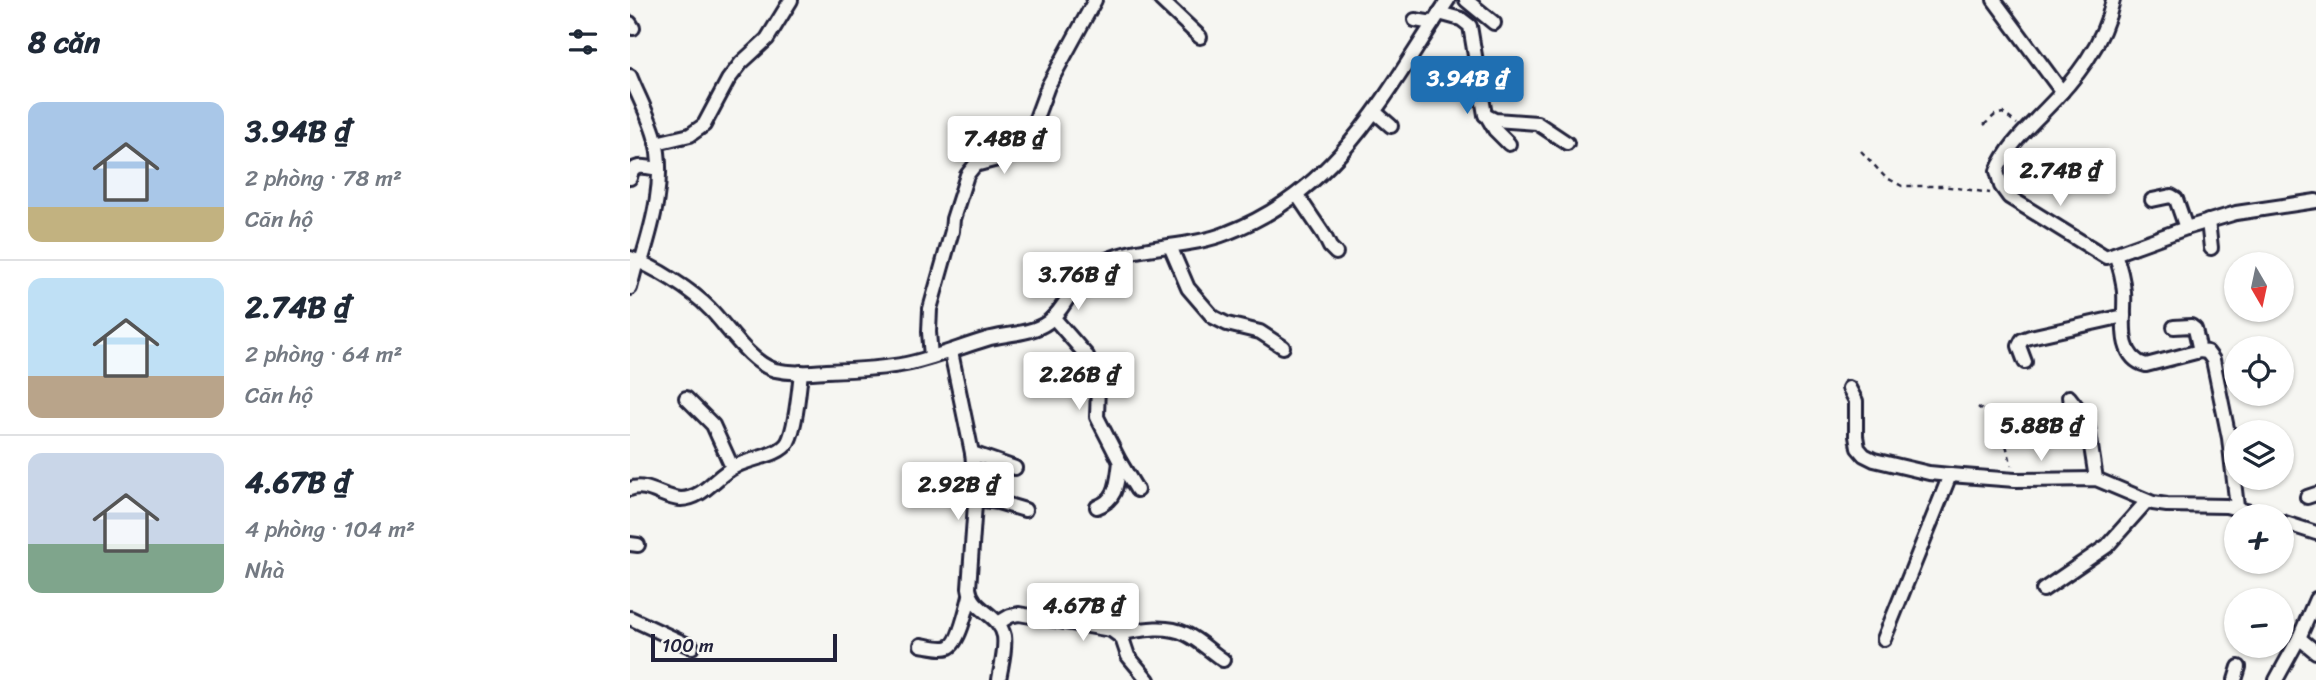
<!DOCTYPE html>
<html lang="vi">
<meta charset="utf-8">
<style>
body{margin:0;font-family:Sriracha,sans-serif;background:#f2f2f3;color:#1f2937;height:100vh;display:flex;flex-direction:column;font-size:26px;white-space:nowrap}
*{box-sizing:border-box;margin:0}
p{font-size:23px;color:#747a83}
.icon{flex:none;width:38px;height:38px;fill:none;stroke:currentColor;stroke-width:2;stroke-linecap:round;stroke-linejoin:round}
.map{position:relative;flex:1;overflow:hidden}
.side{display:flex;flex-direction:column;background:#fff;width:630px}
.side>*{flex:none}
.needle{width:46px;rotate:171deg}
.controls{position:absolute;left:1594px;top:252px;display:grid;gap:14px}
.controls a{display:grid;place-items:center;width:70px;height:70px;border-radius:50%;background:#fff;box-shadow:0 2px 5px #0004;font-size:35px}
.scale{position:absolute;left:21px;bottom:18px;width:186px;box-sizing:border-box;padding-left:7px;border:4px solid #22223b;border-top:0;font-size:19px;line-height:24px;white-space:nowrap;color:#22223b;-webkit-text-stroke:5px #f6f6f2;paint-order:stroke}
.price{position:absolute;translate:-50% -60px;padding:0 16px;border-radius:7px;background:#fff;color:#222;font-size:23px;line-height:46px;filter:drop-shadow(0 2px 4px #0008)}
.price::after{content:'';position:absolute;left:50%;top:42px;width:21px;height:16px;margin-left:-10px;background:inherit;clip-path:polygon(0 0,100% 0,50% 100%)}
.price.current{background:#1f6fb2;color:#fff}
ul{padding:0;list-style:none}
li{display:flex;align-items:center;gap:21px;height:175px;padding:0 28px}
li+li{border-top:2px solid #e0e1e3}
li span{display:grid;place-items:center;flex:none;width:196px;height:140px;border-radius:14px;color:#555}
li>.icon{margin-inline-start:auto}
span .icon{width:84px;height:84px;fill:#fffc;stroke-width:1}
li b{font-size:30px}
h2{display:flex;justify-content:space-between;align-items:center;height:84px;padding:0 28px;font-size:30px}
main{display:flex;flex:1;min-height:0}
.map>svg:first-child{display:block}
.lines{fill:none;stroke-linecap:round;stroke-linejoin:round}
.minor-casing{stroke:#22223b;stroke-width:18}
.path{stroke:#22223b;stroke-width:2.5;stroke-dasharray:5 5;stroke-linecap:butt}
.minor{stroke:#f6f6f2;stroke-width:12}
</style>
<main>
<section class="side">
<h2>8 căn<svg class="icon" aria-label="filters" viewBox="0 0 24 24"><path d="M4 7h16M4 17h16"/><circle cx="9" cy="7" r="2"/><circle cx="15" cy="17" r="2"/></svg></h2>
<ul>
<li><span style="background:linear-gradient(#a9c7e8 75%,#c2b280 0)"><svg class="icon" aria-label="home" viewBox="0 0 24 24"><path d="M3 11l9-7 9 7M6 9v11h12V9"/></svg></span><div><b>3.94B ₫</b><p>2 phòng · 78 m²</p><p>Căn hộ</p></div></li>
<li><span style="background:linear-gradient(#bfe0f5 70%,#b9a48a 0)"><svg class="icon" aria-label="home" viewBox="0 0 24 24"><path d="M3 11l9-7 9 7M6 9v11h12V9"/></svg></span><div><b>2.74B ₫</b><p>2 phòng · 64 m²</p><p>Căn hộ</p></div></li>
<li><span style="background:linear-gradient(#c9d6e8 65%,#7fa58c 0)"><svg class="icon" aria-label="home" viewBox="0 0 24 24"><path d="M3 11l9-7 9 7M6 9v11h12V9"/></svg></span><div><b>4.67B ₫</b><p>4 phòng · 104 m²</p><p>Nhà</p></div></li>
</ul>
</section>
<div class="map">
<svg width="1686" height="680" viewBox="0 0 1686 680">
<rect width="100%" height="100%" fill="#f6f6f2"/>
<filter id="ink" filterUnits="userSpaceOnUse"><feTurbulence type="fractalNoise" baseFrequency=".0143" numOctaves="2"/><feDisplacementMap in="SourceGraphic" scale="14" xChannelSelector="R" yChannelSelector="G"/><feConvolveMatrix kernelMatrix="1 2 1 2 8 2 1 2 1" color-interpolation-filters="sRGB"/></filter>
<g filter="url(#ink)">
<g class="lines">
<defs>
<g id="minor">
<path d="M531,0L570,37"/>
<path d="M836,0L864,23"/>
<path d="M1364,0L1432,92"/>
<path d="M1483,0C1474,44 1445,80 1414,111C1396,130 1377,147 1367,171L1371,186L1379,197L1476,257L1556,228L1606,213L1686,201"/>
<path d="M809,13L831,19L840,26L855,115L865,120L907,123L937,143"/>
<path d="M785,20L803,23"/>
<path d="M0,23L3,28"/>
<path d="M0,76C8,96 19,116 25,137C36,178 23,223 11,262"/>
<path d="M745,112L761,126"/>
<path d="M858,118L865,130L879,144"/>
<path d="M26,143L60,135L74,125L98,80L111,63L137,39L161,0"/>
<path d="M391,143L403,151"/>
<path d="M0,178C2,162 16,167 28,169"/>
<path d="M667,195L694,235L700,247L706,253"/>
<path d="M1522,200L1541,196L1546,199L1556,228"/>
<path d="M1578,221L1581,248"/>
<path d="M540,246L558,288L583,317L597,324L630,332L653,347"/>
<path d="M1485,254C1490,267 1493,279 1494,292C1496,314 1485,357 1516,365L1570,351L1577,352L1583,360L1599,438L1607,507"/>
<path d="M0,258C25,267 62,290 80,309C97,326 121,364 145,370C162,374 179,372 197,371C224,370 250,369 276,364C304,358 330,347 357,339C375,334 402,334 418,322C438,307 443,279 465,266C504,243 555,250 597,233C708,191 756,93 818,0"/>
<path d="M0,288L7,261"/>
<path d="M423,317L457,356L468,385L467,417L490,462L507,490"/>
<path d="M1544,327L1561,326L1565,329L1570,351"/>
<path d="M321,352L342,453L346,490L339,588C342,611 369,613 374,636C376,650 371,666 369,680"/>
<path d="M301,357L299,332L300,309L322,231L323,219L337,175L345,165L375,157L401,132L418,86L465,0"/>
<path d="M1395,362L1389,346L1392,340L1400,337L1494,316"/>
<path d="M1219,388L1226,401V436L1228,448L1234,455L1244,460L1299,473L1320,475L1385,480L1466,479L1523,503L1537,505L1596,506L1636,516"/>
<path d="M1439,397L1457,420L1466,479"/>
<path d="M56,398L83,425L102,467"/>
<path d="M342,453L385,468"/>
<path d="M0,489C17,482 34,499 51,499C75,498 86,475 106,466C120,458 150,456 158,442C166,427 169,390 171,372"/>
<path d="M1677,497L1686,494"/>
<path d="M347,499L368,502L395,510"/>
<path d="M467,507C488,499 487,482 490,462"/>
<path d="M1652,522L1686,533"/>
<path d="M0,544L8,545"/>
<path d="M1413,590L1477,546L1517,501"/>
<path d="M0,618L62,647"/>
<path d="M368,623L380,616L389,614L481,630L492,638L498,656L518,680"/>
<path d="M488,634C510,630 535,624 556,634C569,640 581,652 593,660"/>
<path d="M1669,638L1686,652"/>
<path d="M1254,639L1320,475"/>
<path d="M291,645C299,646 311,650 319,647C329,643 337,608 340,596"/>
<path d="M1605,680L1609,667"/>
<path d="M1646,680L1669,638L1686,599"/>
</g>
</defs>
<use href="#minor" class="minor-casing"/>
<g class="path">
<path d="M1354,125L1365,115L1373,113L1387,124"/>
<path d="M1231,151L1255,177L1272,186H1313L1360,193"/>
<path d="M1348,407L1370,424L1382,466"/>
</g>
<use href="#minor" class="minor"/>
</g>
</g>
</svg>
<div class="controls">
<a><svg class="needle" viewBox="-14 -14 28 28"><path d="M0-13l5 13h-10z" fill="#e53935"/><path d="M0 13l5-13h-10z" fill="#747a83"/></svg></a>
<a><svg class="icon" aria-label="locate" viewBox="0 0 24 24"><circle cx="12" cy="12" r="6"/><path d="M12 2v4M12 18v4M2 12h4M18 12h4"/></svg></a>
<a><svg class="icon" aria-label="layers" viewBox="0 0 24 24"><path d="M12 4l9 5-9 5-9-5zM3 14l9 5 9-5"/></svg></a>
<a>+</a>
<a>−</a>
</div>
<div class="scale">100 m</div>
<b class="price current" style="left:837px;top:116px">3.94B ₫</b>
<b class="price" style="left:374px;top:176px">7.48B ₫</b>
<b class="price" style="left:1430px;top:208px">2.74B ₫</b>
<b class="price" style="left:448px;top:312px">3.76B ₫</b>
<b class="price" style="left:449px;top:412px">2.26B ₫</b>
<b class="price" style="left:1411px;top:463px">5.88B ₫</b>
<b class="price" style="left:328px;top:522px">2.92B ₫</b>
<b class="price" style="left:453px;top:643px">4.67B ₫</b>
</div>
</main>
